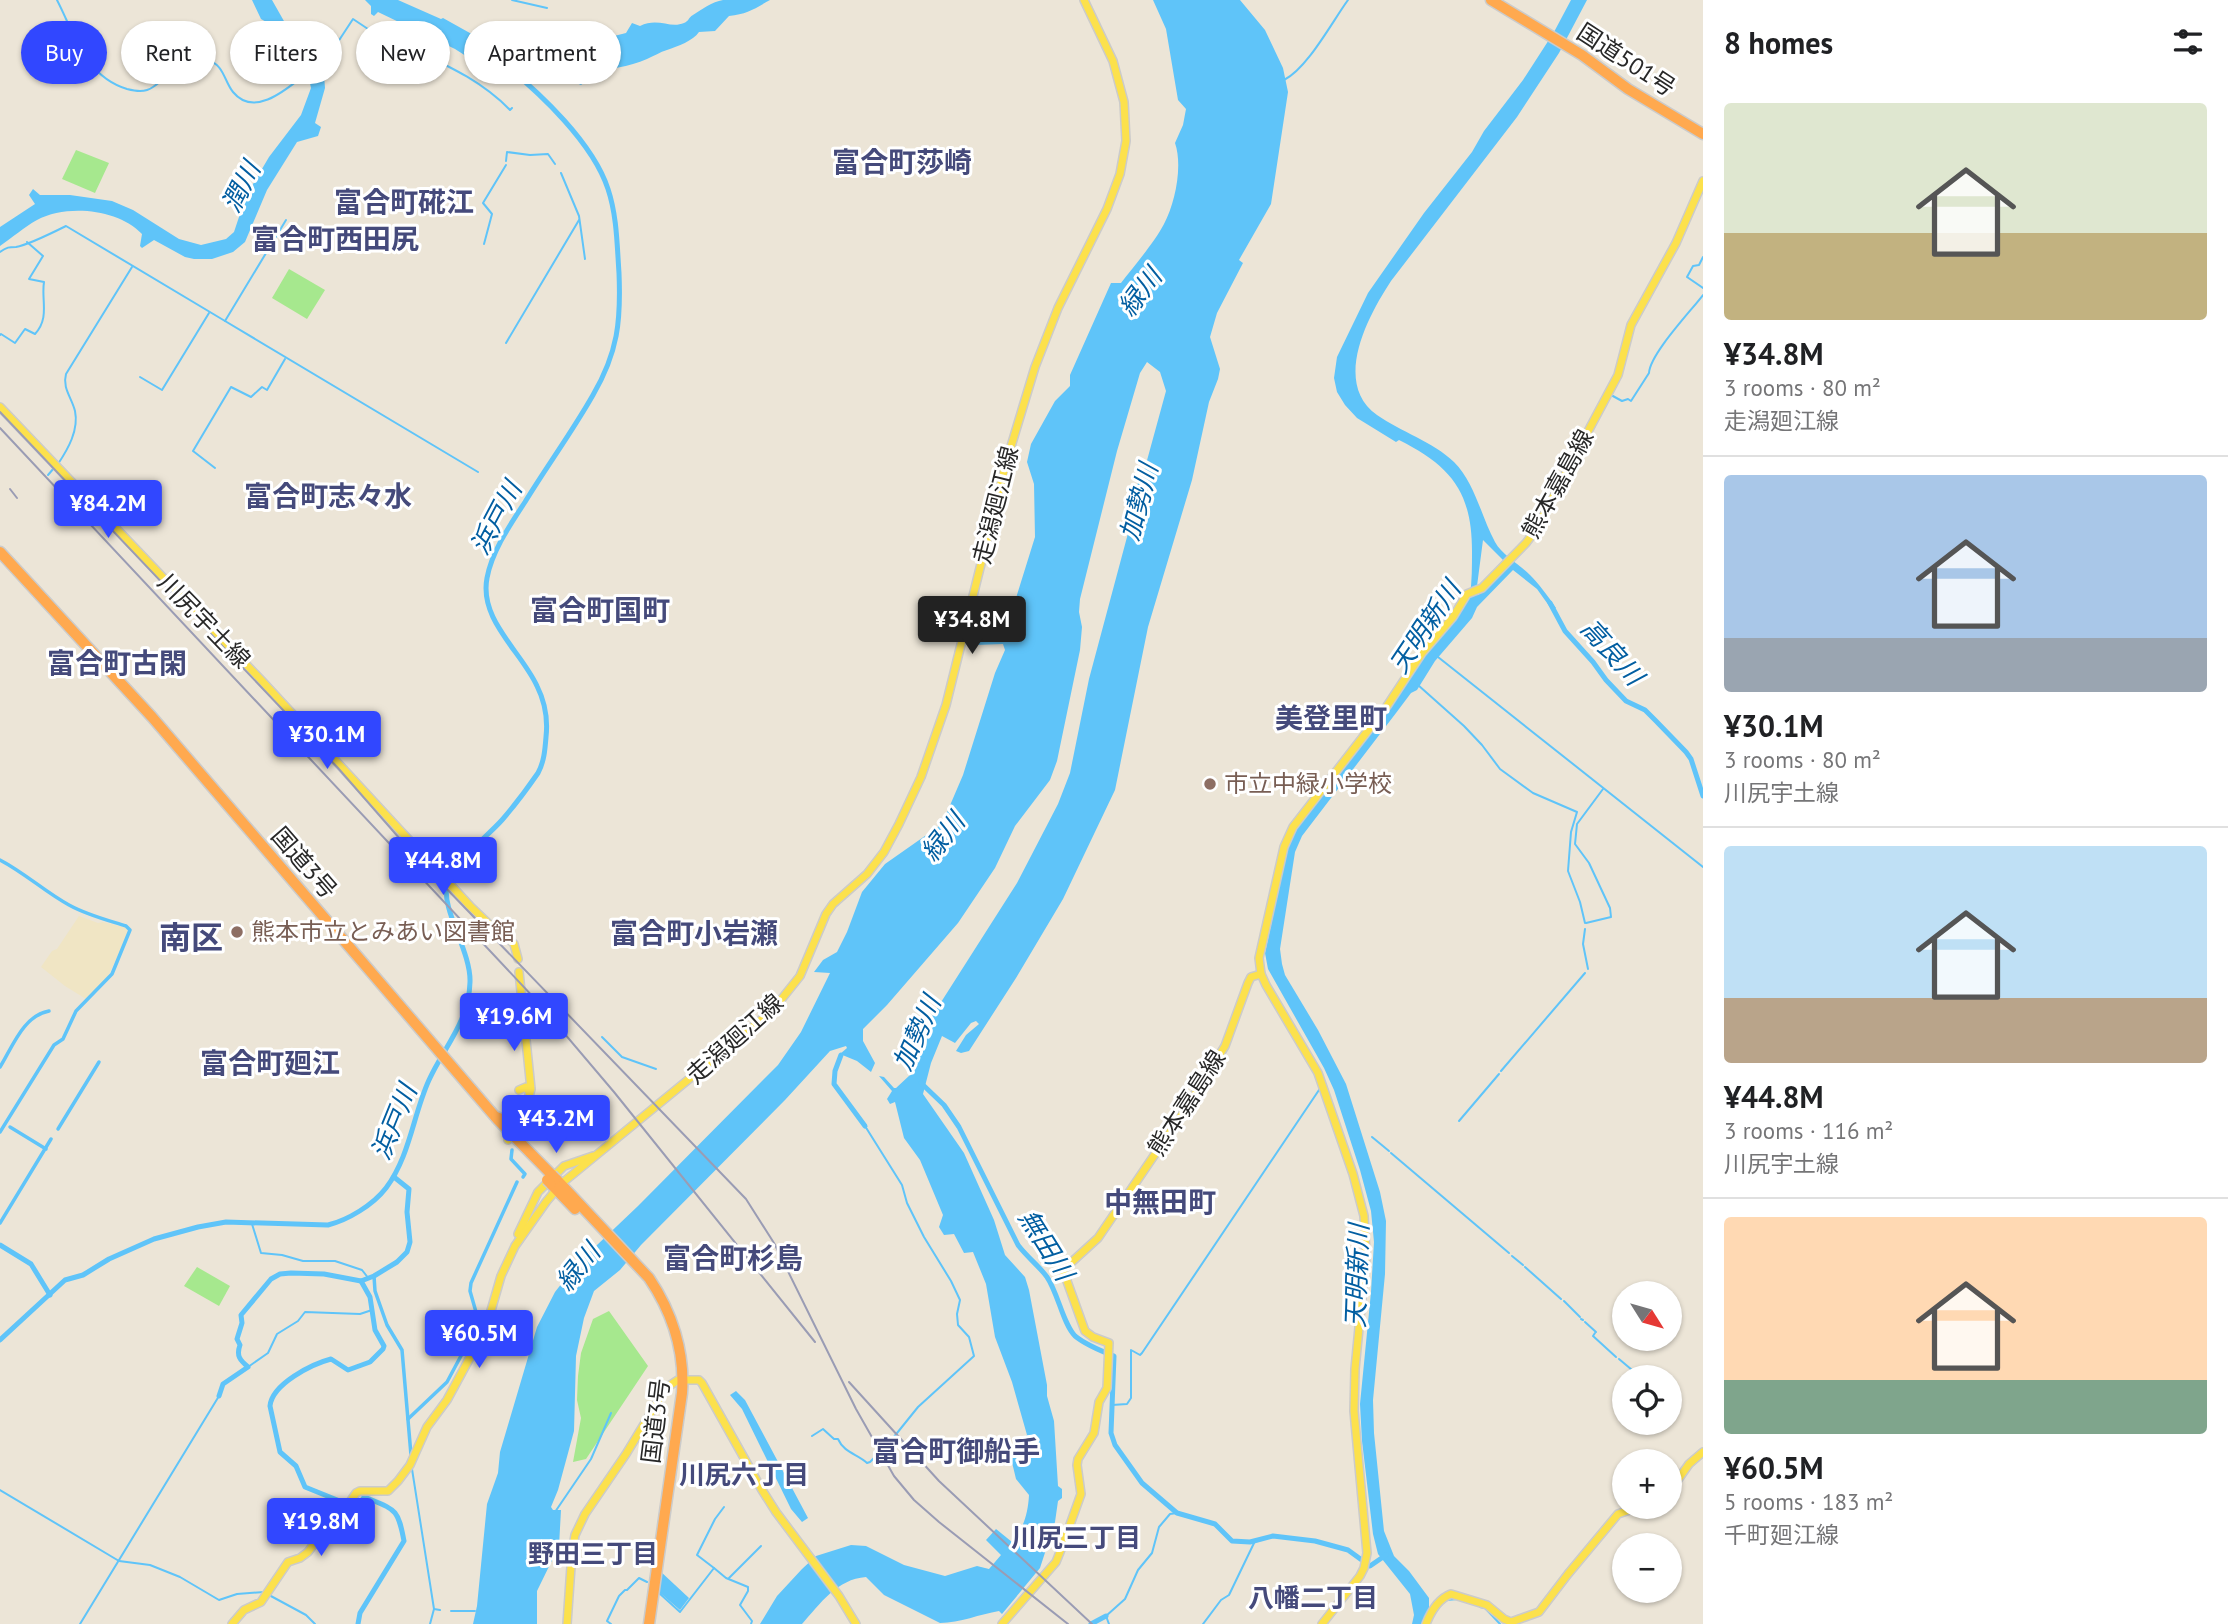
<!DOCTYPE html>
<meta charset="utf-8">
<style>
body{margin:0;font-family:"PT Sans","Noto Sans JP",sans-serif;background:#f6f6f6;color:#202124;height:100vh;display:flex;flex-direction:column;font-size:26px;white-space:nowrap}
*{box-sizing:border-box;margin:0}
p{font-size:23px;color:#757577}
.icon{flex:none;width:38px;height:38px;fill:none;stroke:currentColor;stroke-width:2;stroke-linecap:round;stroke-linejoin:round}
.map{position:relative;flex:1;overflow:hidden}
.sheet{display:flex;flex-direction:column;background:#fff;width:525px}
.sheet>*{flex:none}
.guide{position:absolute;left:21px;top:21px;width:665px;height:63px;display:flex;gap:14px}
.needle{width:46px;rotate:127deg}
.controls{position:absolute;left:1612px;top:1281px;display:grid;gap:14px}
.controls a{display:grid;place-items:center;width:70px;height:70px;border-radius:50%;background:#fff;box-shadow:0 2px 5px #0004;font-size:35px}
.price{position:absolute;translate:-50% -60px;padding:0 16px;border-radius:7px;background:#3147ff;color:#fff;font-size:23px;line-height:46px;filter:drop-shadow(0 2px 4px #0008)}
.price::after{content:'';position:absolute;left:50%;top:42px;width:21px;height:16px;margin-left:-10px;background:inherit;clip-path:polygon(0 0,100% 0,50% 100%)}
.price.selected{background:#222;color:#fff}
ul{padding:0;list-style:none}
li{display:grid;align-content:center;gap:14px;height:371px;padding:0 21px}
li+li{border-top:2px solid #e0e0e0}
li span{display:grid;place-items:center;height:217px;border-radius:7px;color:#555}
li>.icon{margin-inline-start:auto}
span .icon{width:126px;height:126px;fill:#fffc;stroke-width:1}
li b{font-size:30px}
h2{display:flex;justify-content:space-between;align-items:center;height:84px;padding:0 21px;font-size:30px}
.pill{padding:0 24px;border-radius:32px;background:#fff;box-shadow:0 2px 5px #0004;font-size:24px;line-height:63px}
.pill.selected{background:#3147ff;color:#fff}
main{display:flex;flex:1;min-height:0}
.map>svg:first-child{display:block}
.education{fill:#f0e5c4}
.green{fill:#a6e88e}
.water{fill:#5fc4f9;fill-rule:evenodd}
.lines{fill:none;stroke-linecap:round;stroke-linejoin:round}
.stream{stroke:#5fc4f9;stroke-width:2}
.canal{stroke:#5fc4f9;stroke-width:3.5}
.river{stroke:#5fc4f9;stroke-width:5}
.major-casing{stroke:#cbcbcb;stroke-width:10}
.highway-casing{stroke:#cbcbcb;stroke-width:13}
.major{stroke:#fce14c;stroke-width:7}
.highway{stroke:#ffa94f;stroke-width:10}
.rail{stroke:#9a9cb4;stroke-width:2}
.highway-bridge-casing{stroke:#cbcbcb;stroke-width:13;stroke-linecap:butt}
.highway-bridge{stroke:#ffa94f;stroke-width:10}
.education-dot{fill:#8d6e63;stroke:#fff;stroke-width:2.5}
.labels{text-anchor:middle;stroke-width:6;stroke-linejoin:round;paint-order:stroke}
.street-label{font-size:24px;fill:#282828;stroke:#fff}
.education-label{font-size:24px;fill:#785e54;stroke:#fff;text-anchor:start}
.water-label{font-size:26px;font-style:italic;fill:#025ea1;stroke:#fff}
.neighbourhood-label{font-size:26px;font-weight:bold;fill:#454a7b;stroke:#fff}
.quarter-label{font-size:28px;font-weight:bold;fill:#454a7b;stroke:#fff}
.district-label{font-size:32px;font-weight:bold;fill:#454a7b;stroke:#fff}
</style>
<main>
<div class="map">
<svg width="1703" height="1624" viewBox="0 0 1703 1624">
<rect width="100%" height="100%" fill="#ece5d7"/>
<path class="education" d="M79,916L98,923L103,922L127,928L128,934L108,976L86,999L65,986L41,967L52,951L57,949Z"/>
<g class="green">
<path d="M76,150L109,163L95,193L62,179Z"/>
<path d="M289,269L325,290L307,319L272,298Z"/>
<path d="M197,1267L230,1286L219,1306L184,1286Z"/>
<path d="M609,1311L648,1366L586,1459L573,1462L581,1418L577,1400L578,1376L581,1353L593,1319Z"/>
</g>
<g class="water">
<path d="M252,0H272L293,37L320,66L324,75L325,88L315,123L321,127L318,136L297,142L267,190L245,242L233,252L212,259H194L185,257L154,240L142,248L140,246L142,234C118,209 67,204 37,220C24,227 12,238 0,246V227L35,204L29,195L33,189L40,195H70L112,201L133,210L179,239L201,245L226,239L234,232L246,196L269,157L301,115L311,88L308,74L285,49L268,23L261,19Z"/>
<path d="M365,0H398L441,19L443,18L486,42L488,49H490L491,43L497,42L502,37L505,39L501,45L516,57L497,80L483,67L455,49L378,12L374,16L371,14V6Z"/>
<path d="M723,0H770C754,9 747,14 729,16L715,31L699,32C693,41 678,46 667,50C660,52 654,56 647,59C629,67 608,69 589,73L586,81L581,85L574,82L573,78C582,67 575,54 571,41L576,32L586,36L608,33L614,36L626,33L632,23L640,26C658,17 670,29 684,23C689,21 688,18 693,15C702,9 712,2 723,0Z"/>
<path d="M1153,0H1240L1265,30L1283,68L1288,92L1271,204L1239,260L1243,263L1217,313L1210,337L1220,369L1218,379L1209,402L1192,480L1148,627L1115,790L1063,899L1016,978L969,1051L961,1053L956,1051L966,1035L979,1024L976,1021L971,1023L955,1043L942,1036L931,1063L923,1094L964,1153L994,1220L1005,1255L1025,1277L1029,1290L1047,1385V1396L1054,1421L1058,1486L1062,1489V1498L1058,1501L1055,1522L1040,1568L1002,1614L999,1611C980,1614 960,1623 940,1623L884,1595L866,1577C837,1579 820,1604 802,1624H760L777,1596L802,1569L816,1556L851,1545L866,1546L904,1565L945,1576L977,1566L989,1569L1001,1555L986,1540L996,1529L1012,1542C1024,1528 1028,1513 1029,1495L1016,1479L1010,1454L1017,1443L1027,1435L1012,1382L995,1337L986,1284L973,1252L964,1253L954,1234L944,1235L939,1227L943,1215L920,1160L904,1138L895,1102L890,1104L887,1099L892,1091L879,1076L884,1077L894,1088H896L910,1075L922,1032L1017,883L1058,804L1070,773L1089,679L1138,496L1135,494L1140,475H1143L1166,391L1160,372L1147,362L1140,373L1117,451L1080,599L1079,612L1082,627L1080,650L1057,761L1050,780L1015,826L995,868L958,923L887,1005L863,1029V1041L875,1063L871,1072L857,1061L840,1054L847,1048L846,1046L830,1051L785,1100L641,1245L620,1270L594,1291L584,1318L576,1356L574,1431L558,1490L551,1507L553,1510H561L559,1546L537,1591V1624H473L477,1606L487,1504L498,1473L500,1452L537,1327L555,1292L576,1265L638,1206L778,1065L801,1032L830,973L814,972L823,960L837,952L847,932L862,892L885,864L942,824L963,775L995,673L1005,650L1003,644L975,645L972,639L977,633L1007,627L1035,537L1034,484L1027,462L1031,444L1055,401L1070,386V375L1111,283H1121C1134,266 1154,243 1164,224C1175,203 1183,166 1175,143L1183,125L1186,109L1178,100L1166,29Z"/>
<path d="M1571,0H1587L1559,53L1517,117L1391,281C1368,316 1332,383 1377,415C1401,432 1432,441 1454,462C1475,483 1481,516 1495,542C1502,555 1519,564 1530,575C1539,584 1548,596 1556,608L1552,610L1537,589L1513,570L1477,607L1472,618L1435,661L1417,690L1411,693L1396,713L1302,836L1295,852L1280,949L1282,964L1285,975L1318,1030L1346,1084L1380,1192L1386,1221L1385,1274L1373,1400L1374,1433L1384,1531L1394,1556L1409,1571L1429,1598V1609L1425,1624H1412L1414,1615L1410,1594L1378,1554L1373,1534L1362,1441L1360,1404L1371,1292L1374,1242L1371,1211L1360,1170L1334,1090L1324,1068L1268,969L1265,953L1287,851L1294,833L1470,595C1472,581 1472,566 1472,551C1472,492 1451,466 1399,440L1396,442L1357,418L1345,405L1337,392L1334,378L1337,357L1368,293L1424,213L1472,152L1484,131L1523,80L1554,32ZM1483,540L1508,565L1493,583L1478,595L1477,586Z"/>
<path d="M736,1391L745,1400L808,1518L802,1522L791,1509L742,1409L730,1395Z"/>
<path d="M660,1571L689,1598L680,1610L659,1592Z"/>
</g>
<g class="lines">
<g class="stream">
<path d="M57,0C75,35 85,76 127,89C135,91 145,93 153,87C170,76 182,53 207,60C224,64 224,81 233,92C255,119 289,87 307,73"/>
<path d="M512,0L547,8"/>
<path d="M503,38L513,27L555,42L571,41"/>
<path d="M332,51L353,19L368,29C380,28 391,39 402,44C441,63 479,78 510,110L512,108"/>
<path d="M1284,80C1307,69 1332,22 1348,0"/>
<path d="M506,161L507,152L530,155L548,154L555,164"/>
<path d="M561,173L579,216L585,259"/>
<path d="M484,244L492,214L483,203L506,165"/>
<path d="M0,252C7,247 9,247 16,247C28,245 54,232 66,226L225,321L286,220"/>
<path d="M1703,257L1699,265L1693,266L1687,277L1703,288"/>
<path d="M225,321L478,472"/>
<path d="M0,335L1,334L15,343L25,329L35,334C50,318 41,300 44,282L29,279L43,256L27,242"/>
<path d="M506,343L579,220"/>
<path d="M140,377L162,390L209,313"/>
<path d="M1611,395L1622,401L1628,399L1631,401L1649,373C1650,354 1690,312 1703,295"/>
<path d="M58,464C68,449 79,430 75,411C72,398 62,388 66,374L132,267"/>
<path d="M215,468L193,451L231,387L251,397L262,387L267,390L285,359"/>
<path d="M48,475L54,468"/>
<path d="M1438,657L1703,867"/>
<path d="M1418,685L1464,726L1482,745L1500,769L1533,793L1577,812L1571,832L1568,871L1580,902L1585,923"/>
<path d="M1586,923L1611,917L1610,908L1589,863L1575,844L1577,824L1603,789"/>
<path d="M1585,929L1583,944L1588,969"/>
<path d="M602,1037L622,1057L656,1069"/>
<path d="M1501,1071L1585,973"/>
<path d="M1459,1121L1499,1074"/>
<path d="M1372,1137L1389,1151"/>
<path d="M1391,1153L1509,1253"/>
<path d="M252,1224L261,1253L282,1255L303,1261H335L362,1270L369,1279"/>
<path d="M1512,1256L1523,1265"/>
<path d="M1525,1267L1561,1299"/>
<path d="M1564,1301L1580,1317"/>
<path d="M1581,1319L1583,1320"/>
<path d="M1585,1322L1596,1332"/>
<path d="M1595,1333L1593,1336L1616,1357"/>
<path d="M1619,1359L1638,1375L1637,1377"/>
<path d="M248,1367L268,1353L277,1334L298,1321L305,1312L360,1314L372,1310"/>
<path d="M1112,1405L1127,1404L1131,1398V1350L1140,1355L1142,1353L1321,1087"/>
<path d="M812,1436L823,1429L834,1439H838C844,1453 858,1454 867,1463L870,1462L889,1443L918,1407L974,1356L969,1337L958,1325L957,1314L960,1300L951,1281L924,1237L907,1203L902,1185L865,1126"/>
<path d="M412,1469L434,1609L440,1610"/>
<path d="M0,1490L119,1561L150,1565L180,1577L219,1600L237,1594L264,1592"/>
<path d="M555,1512L591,1459L611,1413"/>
<path d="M714,1568L726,1578L748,1587V1591L740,1605L752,1621L751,1624"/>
<path d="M729,1578L761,1546"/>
<path d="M658,1592L680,1612L714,1568L697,1555L715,1519L724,1507"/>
<path d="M269,1595L306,1615L315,1624"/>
<path d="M1446,1600L1458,1599"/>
<path d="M1480,1607L1485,1608L1500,1624"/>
<path d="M451,1611H475"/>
<path d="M80,1624L219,1396"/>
<path d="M430,1624L434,1609"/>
<path d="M611,1624L607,1621L619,1596L625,1590H627L639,1578L647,1582"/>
<path d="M1109,1624L1106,1616L1125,1599L1138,1570L1152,1553L1159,1527L1170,1514L1177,1513"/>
<path d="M1203,1624L1221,1600L1229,1595L1255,1541"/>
</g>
<g class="canal">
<path d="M0,860C25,873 45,892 69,905C87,915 107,920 126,926L130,930L112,974L76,1011L63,1039L54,1045L0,1132"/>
<path d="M0,1067C13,1046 23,1016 49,1011"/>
<path d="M10,1127L46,1149"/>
<path d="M58,1129L99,1062"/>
<path d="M512,1150L511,1159L525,1174L523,1177"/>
<path d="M0,1223L51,1139"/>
<path d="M374,1276L375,1291L387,1325L402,1350L411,1455"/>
<path d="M478,1319L470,1291L471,1283L517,1182"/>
<path d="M408,1419L447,1382L478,1324"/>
</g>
<g class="river">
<path d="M1550,603L1565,631L1593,662L1606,680L1626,701L1645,710L1656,721L1686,752L1691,759L1703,796"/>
<path d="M841,1055L835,1071L834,1084L865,1126"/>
<path d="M921,1083L944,1105L959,1127L1018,1245C1027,1257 1039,1266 1047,1277C1058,1293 1063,1324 1075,1336C1086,1345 1101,1351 1114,1356L1111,1433L1115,1445L1142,1483L1177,1513L1215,1524L1232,1541L1250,1542L1273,1536L1315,1541L1348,1550L1370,1566L1386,1555"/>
<path d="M0,1245L31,1264L50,1295"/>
<path d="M0,1340L65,1280L83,1275L109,1259L154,1239L198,1227L226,1222L328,1225C348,1220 373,1205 386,1188C410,1156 413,1115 429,1080C444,1047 469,1022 470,982C471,951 441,910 447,884C453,862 487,837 502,820C515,805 527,789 538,773C544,762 545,750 546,737C548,719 545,702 537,686C521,651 479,620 487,578C492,551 510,525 525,502C547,466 572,432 593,395C618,352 621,321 619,273C617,245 617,216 608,189C593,143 541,94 504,64"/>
<path d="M219,1396L223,1384L248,1367C240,1360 236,1356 240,1345L237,1339L242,1323L241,1315L271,1279L280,1274L291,1273L324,1274L361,1281L374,1276L397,1262L407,1252L410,1242L407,1212L409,1189L394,1177"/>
<path d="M358,1624L360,1613L404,1541C398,1509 396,1510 367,1498L364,1497L357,1508L305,1487L296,1466L280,1452L270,1406C272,1384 312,1364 331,1359L348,1370L370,1362L383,1349L384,1346L375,1330L370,1297L361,1281"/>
<path d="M1091,1624L1106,1616"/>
</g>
<defs>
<g id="major">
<path d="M0,407L262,681L470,906L490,925L510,940L514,944L518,959"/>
<path d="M519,1090L526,1087L529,1092"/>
<path d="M508,1140L524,1113L531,1089L519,972"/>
<path d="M518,1234L538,1192L564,1166L593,1156"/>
<path d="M1670,1491L1689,1464L1703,1452"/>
<path d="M232,1624L244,1610L261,1602L288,1562L300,1558L308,1552L325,1529L341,1515L356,1493L360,1491H388L398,1481L410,1465L427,1427L447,1400L486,1328L501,1276L515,1246L546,1202L561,1184L772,1011L800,976L826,914L833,904L867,874L884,852L899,824L921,777L946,705L1006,463L1035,367L1058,308L1107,209L1120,174L1126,141L1124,102L1113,61L1084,0"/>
<path d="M567,1624L572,1552L575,1535L585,1514L626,1454L666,1388L678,1380H699L702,1383L762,1490L776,1512L839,1596L856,1624"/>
<path d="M1002,1624L1056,1562L1062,1547L1081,1494L1077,1465L1078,1459L1094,1433L1099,1402L1107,1388L1109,1343L1093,1337L1085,1331L1063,1270L1098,1238L1185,1110L1225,1046L1248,983L1251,977L1261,974"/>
<path d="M1322,1624L1360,1576L1364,1568L1367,1553L1354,1411L1355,1369L1366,1256L1364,1216L1353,1174L1318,1073L1266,985L1261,974L1259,958L1284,847L1293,827L1387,706L1422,653L1453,617L1467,594L1482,588L1526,543L1535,531L1618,375L1631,325L1676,243L1703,181"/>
<path d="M1426,1624C1431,1611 1438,1599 1451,1594L1487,1605L1504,1619L1511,1622L1539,1612L1568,1574L1618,1514L1638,1507"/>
</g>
<g id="highway">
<path d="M1491,0L1582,55L1628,89L1703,134"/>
<path d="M0,552L152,717L498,1120L552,1175"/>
<path d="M496,1117L511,1122L522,1117"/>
<path d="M556,1179L649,1278C672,1312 685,1352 682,1393L649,1624"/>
<path d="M551,1184L575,1209"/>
</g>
</defs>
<use href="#major" class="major-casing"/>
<use href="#highway" class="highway-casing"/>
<use href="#major" class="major"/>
<use href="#highway" class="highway"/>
<g class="rail">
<path d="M0,412L338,768L414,855L746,1199L774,1243L856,1409L894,1476L914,1500L939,1522L1068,1624"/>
<path d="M0,428L536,1000L614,1092L815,1342"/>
<path d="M10,489L17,498"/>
<path d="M849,1382L939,1481L1092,1624"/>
</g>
<defs>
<g id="highway-bridge">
<path d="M552,1175L556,1179"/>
<path d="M547,1180L551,1184"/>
</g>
</defs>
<use href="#highway-bridge" class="highway-bridge-casing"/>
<use href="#highway-bridge" class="highway-bridge"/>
</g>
<g class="education-dot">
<circle cx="1210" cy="784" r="7"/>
<circle cx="237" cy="932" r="7"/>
</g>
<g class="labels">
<g class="street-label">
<text transform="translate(1626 60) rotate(33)" y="8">国道501号</text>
<text transform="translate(1558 484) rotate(-61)" y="8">熊本嘉島線</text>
<text transform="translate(996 505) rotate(-76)" y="8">走潟廻江線</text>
<text transform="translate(204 621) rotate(46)" y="8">川尻宇土線</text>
<text transform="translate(304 863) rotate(49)" y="8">国道3号</text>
<text transform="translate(735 1039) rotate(-42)" y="8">走潟廻江線</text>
<text transform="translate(1187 1103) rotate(-57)" y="8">熊本嘉島線</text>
<text transform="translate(656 1421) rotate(-83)" y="8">国道3号</text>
</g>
<g class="education-label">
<text x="1224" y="792">市立中緑小学校</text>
<text x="251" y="940">熊本市立とみあい図書館</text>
</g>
<g class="water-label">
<text transform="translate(241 187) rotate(-63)" y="9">潤川</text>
<text transform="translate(1140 292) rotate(-53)" y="9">緑川</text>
<text transform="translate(1139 502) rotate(-75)" y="9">加勢川</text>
<text transform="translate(496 518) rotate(-62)" y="9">浜戸川</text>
<text transform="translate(1425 627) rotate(-56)" y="9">天明新川</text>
<text transform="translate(1612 652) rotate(48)" y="9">高良川</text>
<text transform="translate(943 837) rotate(-52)" y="9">緑川</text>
<text transform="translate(917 1033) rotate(-66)" y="9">加勢川</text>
<text transform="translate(394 1122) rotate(-68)" y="9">浜戸川</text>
<text transform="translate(1046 1245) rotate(58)" y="9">無田川</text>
<text transform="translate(578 1267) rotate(-51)" y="9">緑川</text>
<text transform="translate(1357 1276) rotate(-88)" y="9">天明新川</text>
</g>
<g class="neighbourhood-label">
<text x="744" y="1484">川尻六丁目</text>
<text x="1076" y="1547">川尻三丁目</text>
<text x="593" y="1563">野田三丁目</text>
<text x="1313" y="1607">八幡二丁目</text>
</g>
<g class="quarter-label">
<text x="902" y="172">富合町莎崎</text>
<text x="404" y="212">富合町硴江</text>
<text x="335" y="249">富合町西田尻</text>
<text x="328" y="506">富合町志々水</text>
<text x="600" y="620">富合町国町</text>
<text x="117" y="673">富合町古閑</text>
<text x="1331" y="728">美登里町</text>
<text x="694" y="943">富合町小岩瀬</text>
<text x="270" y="1073">富合町廻江</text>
<text x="1160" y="1212">中無田町</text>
<text x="733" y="1268">富合町杉島</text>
<text x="956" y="1461">富合町御船手</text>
</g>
<g class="district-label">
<text x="191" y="949">南区</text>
</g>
</g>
</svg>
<div class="controls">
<a><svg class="needle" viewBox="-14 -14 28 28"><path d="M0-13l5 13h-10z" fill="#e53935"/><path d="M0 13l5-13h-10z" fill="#757577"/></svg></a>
<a><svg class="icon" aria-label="locate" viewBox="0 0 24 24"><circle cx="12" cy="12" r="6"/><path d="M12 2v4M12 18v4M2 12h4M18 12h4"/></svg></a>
<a>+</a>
<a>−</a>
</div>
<b class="price" style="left:108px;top:540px">¥84.2M</b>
<b class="price selected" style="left:972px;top:656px">¥34.8M</b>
<b class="price" style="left:327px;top:771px">¥30.1M</b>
<b class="price" style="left:443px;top:897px">¥44.8M</b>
<b class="price" style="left:514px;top:1053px">¥19.6M</b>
<b class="price" style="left:556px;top:1155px">¥43.2M</b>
<b class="price" style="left:479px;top:1370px">¥60.5M</b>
<b class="price" style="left:321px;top:1558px">¥19.8M</b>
<div class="guide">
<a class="pill selected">Buy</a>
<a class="pill">Rent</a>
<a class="pill">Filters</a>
<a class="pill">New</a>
<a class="pill">Apartment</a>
</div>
</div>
<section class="sheet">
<h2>8 homes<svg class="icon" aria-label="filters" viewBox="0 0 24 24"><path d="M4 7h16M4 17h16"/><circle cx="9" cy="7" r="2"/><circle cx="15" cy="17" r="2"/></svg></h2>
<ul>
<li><span style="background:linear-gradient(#dfe7d0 60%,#c2b280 0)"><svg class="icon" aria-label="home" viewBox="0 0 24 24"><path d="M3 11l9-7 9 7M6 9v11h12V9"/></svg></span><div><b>¥34.8M</b><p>3 rooms · 80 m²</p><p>走潟廻江線</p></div></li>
<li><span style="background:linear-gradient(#a9c7e8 75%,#9aa5b1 0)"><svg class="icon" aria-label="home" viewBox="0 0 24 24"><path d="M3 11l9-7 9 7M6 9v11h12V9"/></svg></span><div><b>¥30.1M</b><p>3 rooms · 80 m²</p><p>川尻宇土線</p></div></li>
<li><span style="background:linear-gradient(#bfe0f5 70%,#b9a48a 0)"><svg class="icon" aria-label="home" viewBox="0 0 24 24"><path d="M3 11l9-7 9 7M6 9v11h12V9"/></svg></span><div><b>¥44.8M</b><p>3 rooms · 116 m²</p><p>川尻宇土線</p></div></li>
<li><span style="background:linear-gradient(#ffd9b3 75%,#7fa58c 0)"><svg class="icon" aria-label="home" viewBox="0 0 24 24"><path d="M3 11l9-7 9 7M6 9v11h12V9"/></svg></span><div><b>¥60.5M</b><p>5 rooms · 183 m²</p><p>千町廻江線</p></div></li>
</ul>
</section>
</main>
